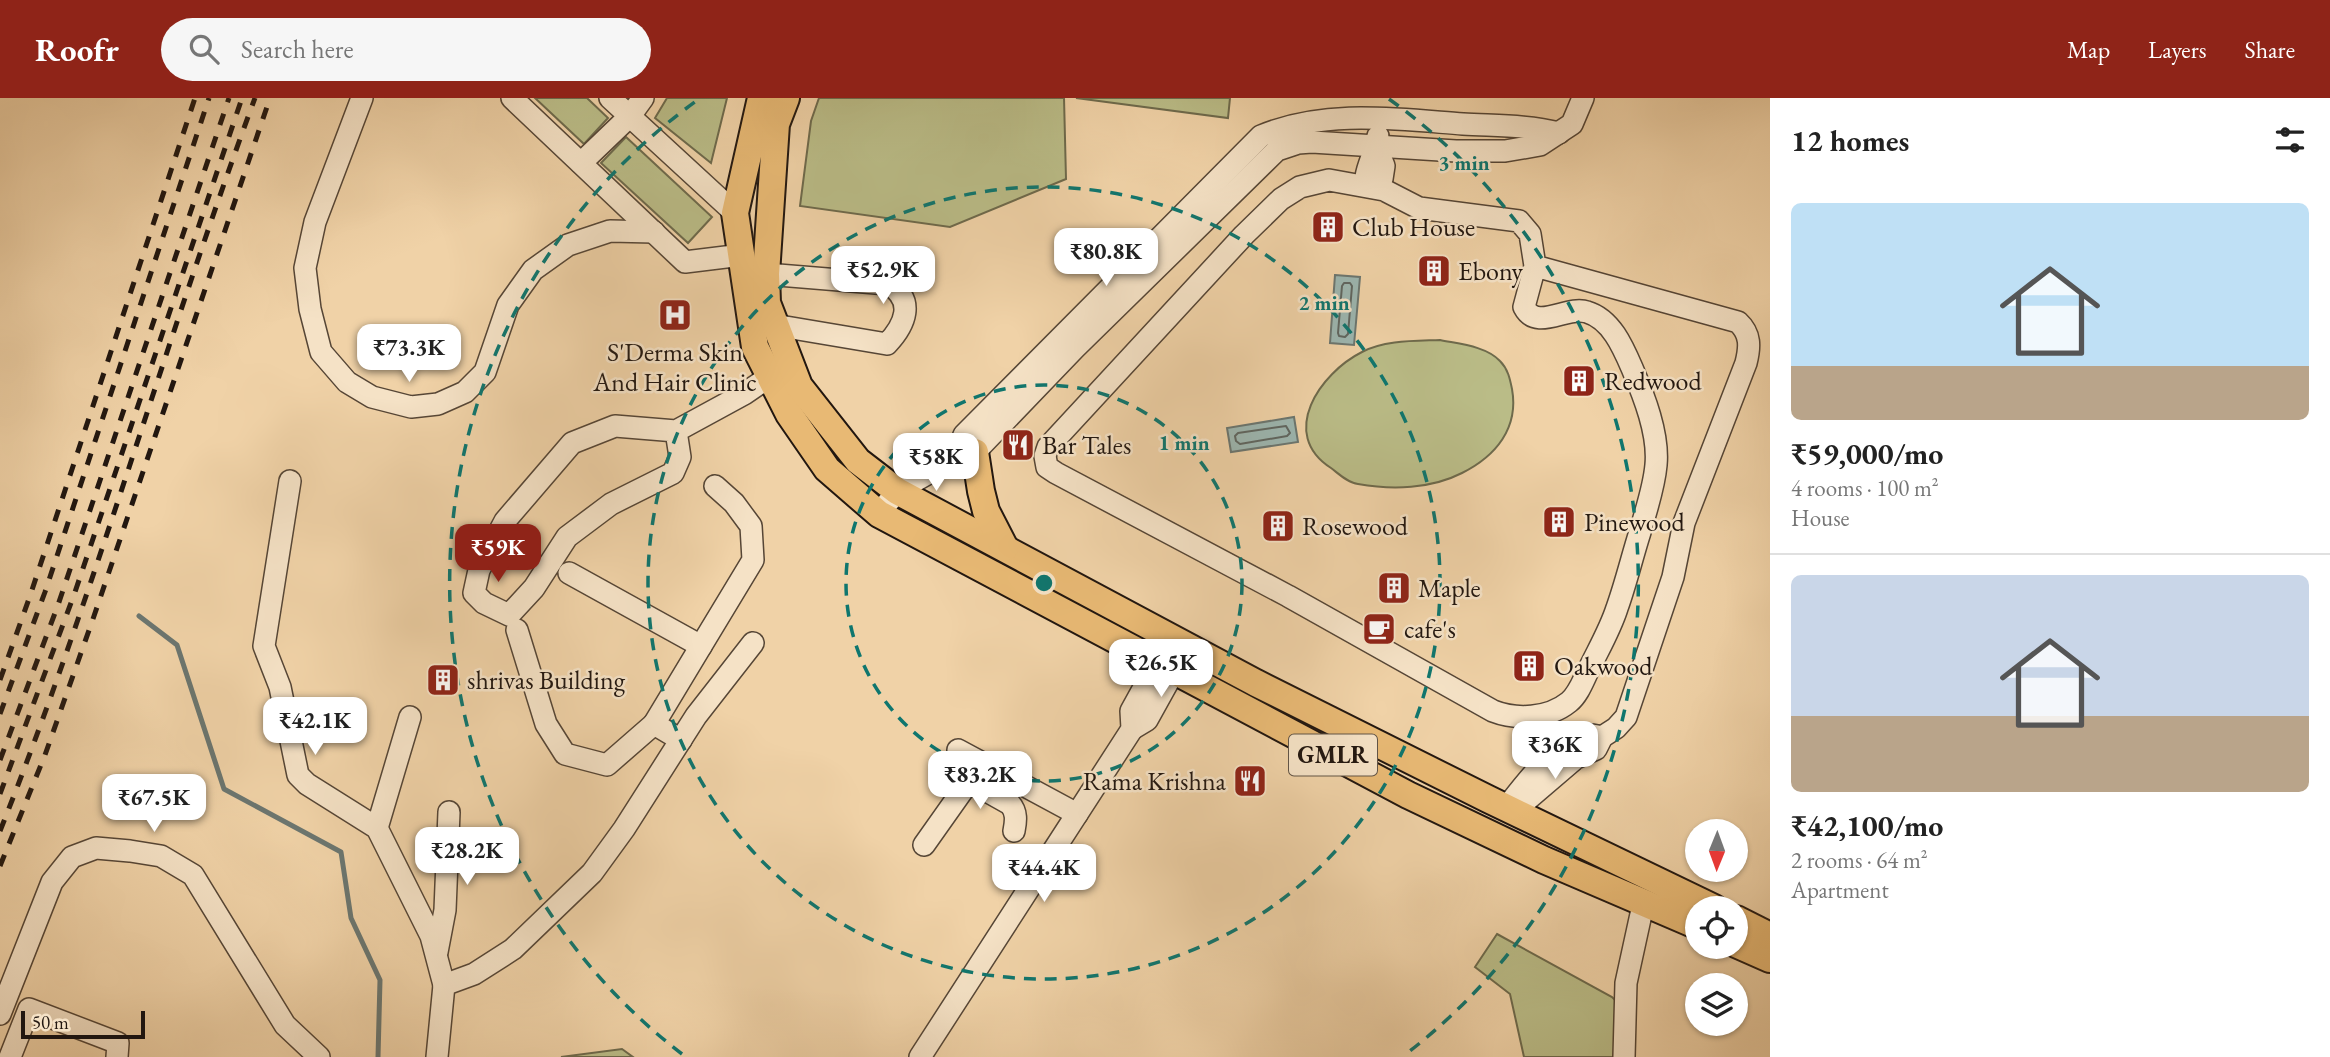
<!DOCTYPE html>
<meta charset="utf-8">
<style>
body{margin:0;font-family:"EB Garamond",serif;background:#f6f6f6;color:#222;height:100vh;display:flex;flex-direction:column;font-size:26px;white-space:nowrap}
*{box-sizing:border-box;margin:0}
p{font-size:23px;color:#767676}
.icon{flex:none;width:38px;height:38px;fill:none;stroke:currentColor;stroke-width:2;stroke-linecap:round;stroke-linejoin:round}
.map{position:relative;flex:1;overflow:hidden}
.panel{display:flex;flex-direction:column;background:#fff;width:560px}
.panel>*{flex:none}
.needle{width:46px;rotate:181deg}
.fabs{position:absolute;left:1685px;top:721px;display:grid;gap:14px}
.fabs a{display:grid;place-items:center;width:63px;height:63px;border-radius:50%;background:#fff;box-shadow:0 2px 5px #0004;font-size:35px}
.scale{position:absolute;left:21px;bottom:18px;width:124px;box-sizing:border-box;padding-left:7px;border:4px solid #221710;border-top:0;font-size:19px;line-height:24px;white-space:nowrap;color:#221710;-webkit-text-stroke:5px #f5e2c6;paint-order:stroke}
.price{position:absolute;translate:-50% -60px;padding:0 16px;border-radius:14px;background:#fff;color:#222;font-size:23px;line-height:46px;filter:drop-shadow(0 2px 4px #0008)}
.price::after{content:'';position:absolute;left:50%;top:42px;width:21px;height:16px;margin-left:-10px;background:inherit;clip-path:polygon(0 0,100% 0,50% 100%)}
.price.on{background:#8f2418;color:#fff}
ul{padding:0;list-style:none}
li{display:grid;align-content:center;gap:14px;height:371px;padding:0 21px}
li+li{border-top:2px solid #e0e0e0}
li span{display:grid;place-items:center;height:217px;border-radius:10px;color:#555}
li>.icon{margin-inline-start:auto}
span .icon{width:126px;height:126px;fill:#fffc;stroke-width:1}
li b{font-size:30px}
h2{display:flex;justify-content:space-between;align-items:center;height:84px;padding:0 21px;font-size:30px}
header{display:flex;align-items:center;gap:42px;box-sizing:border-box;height:98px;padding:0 35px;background:#8f2418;color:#fff}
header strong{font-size:33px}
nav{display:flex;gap:38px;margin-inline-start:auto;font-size:24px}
.search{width:490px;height:63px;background:#f6f6f6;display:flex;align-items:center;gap:18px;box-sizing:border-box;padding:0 24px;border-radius:38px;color:#767676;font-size:26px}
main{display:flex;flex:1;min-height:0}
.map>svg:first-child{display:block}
.green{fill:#babc87;stroke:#6e6a4c;stroke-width:2}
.water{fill:#9cb6b0;stroke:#6b7670;stroke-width:2}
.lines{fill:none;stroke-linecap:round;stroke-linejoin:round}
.shore{stroke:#5f6660;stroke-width:2}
.stream{stroke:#6b7670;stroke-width:5}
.minor-casing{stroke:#564636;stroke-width:24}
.major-casing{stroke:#221710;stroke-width:30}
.minor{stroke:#f5e2c6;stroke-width:21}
.major{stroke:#e8b974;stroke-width:26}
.rail{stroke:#221710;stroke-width:5;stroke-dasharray:12 12;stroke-linecap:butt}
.ring{fill:none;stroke:#0f766e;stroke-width:3.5;stroke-dasharray:12 9}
.labels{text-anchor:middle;stroke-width:5;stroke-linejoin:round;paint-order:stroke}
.shield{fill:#f5e2c6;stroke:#615447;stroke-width:2}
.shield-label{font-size:24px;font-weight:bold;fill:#221710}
.poi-label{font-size:26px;fill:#221710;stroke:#f5e2c6;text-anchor:start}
.centre{fill:#0f766e;stroke:#f5e2c6;stroke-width:3.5}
.ring-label{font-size:21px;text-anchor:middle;font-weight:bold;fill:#0f766e;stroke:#f5e2c6;stroke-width:5;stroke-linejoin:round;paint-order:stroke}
</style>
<header>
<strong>Roofr</strong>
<div class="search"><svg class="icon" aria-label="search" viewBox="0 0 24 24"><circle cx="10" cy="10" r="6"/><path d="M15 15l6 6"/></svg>Search here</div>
<nav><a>Map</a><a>Layers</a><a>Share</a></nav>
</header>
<main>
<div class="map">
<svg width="1770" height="959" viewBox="0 0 1770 959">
<rect width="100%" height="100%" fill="#f0d2a7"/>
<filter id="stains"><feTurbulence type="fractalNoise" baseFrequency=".00286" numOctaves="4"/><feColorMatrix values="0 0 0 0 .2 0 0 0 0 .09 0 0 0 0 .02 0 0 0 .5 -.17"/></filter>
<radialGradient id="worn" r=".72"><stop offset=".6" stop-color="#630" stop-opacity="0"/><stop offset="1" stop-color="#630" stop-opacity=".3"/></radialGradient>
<g class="green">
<path d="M535,0H587L608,20L584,46Z"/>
<path d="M667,0H727L711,65L655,20Z"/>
<path d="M819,0H1064L1066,81L950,129L800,108L811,23Z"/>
<path d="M1076,0H1230L1228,20Z"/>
<path d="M626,39L712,119L688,145L601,65Z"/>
<path d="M1440,242C1459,246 1486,248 1500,263C1508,271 1510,281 1512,291C1519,330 1496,358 1462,375C1431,391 1392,392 1358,386C1348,385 1339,376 1331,370C1278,336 1320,275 1362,254C1385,242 1415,243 1440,242Z"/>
<path d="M1497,836L1612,899L1622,909L1617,959H1524L1510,896L1475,869Z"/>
<path d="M622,951L633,959H561Z"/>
</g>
<g class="water">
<path d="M1335,177L1360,179L1354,247L1330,245Z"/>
<path d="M1294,319L1298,344L1231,354L1227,330Z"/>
</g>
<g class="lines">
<g class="shore">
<path d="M1344,185H1350L1352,188L1348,236L1345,239L1339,238L1338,235L1342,188Z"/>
<path d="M1286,328L1290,335L1287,338L1240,346L1236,343L1235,338L1238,335Z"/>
</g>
<path class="stream" d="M139,518L177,547L224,691L341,754L351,820L380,882L378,959"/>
<defs>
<g id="minor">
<path d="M362,0L315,124L305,170L310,211L321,254L347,284L372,299L411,309L438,306L465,294L485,274L508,207L533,172L568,147L610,133L654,134"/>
<path d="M512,0L685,164L742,157"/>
<path d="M610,0L735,115"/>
<path d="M1376,48L1384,68L1382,81"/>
<path d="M581,65L630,18L643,0"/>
<path d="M1366,79C1368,65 1376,53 1378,38"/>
<path d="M766,176L888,186C916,202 905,227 887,246L774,227"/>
<path d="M676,333L615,328L572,345L505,423L479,472L474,495L484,505L509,517L534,490L567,439L611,406L673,375L680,359L676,333L744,296L769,279"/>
<path d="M955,360L964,337L1261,38C1325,11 1396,21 1463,26C1496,28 1527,27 1559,35"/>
<path d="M290,383L264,548L280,589L298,677L307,686L377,730L431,838L444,887"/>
<path d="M879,416L897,393L955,360L975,354L1075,250L1277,52L1298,45L1312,44L1456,53H1505L1540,47L1572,26L1583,0"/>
<path d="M569,475L701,548L654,626"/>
<path d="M517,532L546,626L565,656L607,667L654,626L681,642"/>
<path d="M701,548L753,462L751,428L734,405L715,388"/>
<path d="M1132,631L1147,622L1188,548"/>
<path d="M958,652L1077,716"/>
<path d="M969,683L1010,706C1017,714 1016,723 1014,733"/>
<path d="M1510,705C1527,683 1558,643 1586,637C1591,636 1597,638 1602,639"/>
<path d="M1514,713L1576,660L1596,651L1602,639L1616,630L1626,619L1673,479L1684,425L1746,265C1750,249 1751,236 1738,224L1535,168L1530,136L1519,123L1419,110L1384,92L1329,82L1300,89L1281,101L1244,137L1048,349L1045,358L1047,369L1056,375L1288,498L1493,613C1516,622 1548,621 1569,604C1578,597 1583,583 1588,573C1598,552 1610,532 1617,510C1626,485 1632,459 1640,434C1646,412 1654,390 1656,367C1659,336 1644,298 1632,270C1623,249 1611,221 1587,214C1567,207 1537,234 1524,209L1535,168"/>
<path d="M377,730L410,619"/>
<path d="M924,747L982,665"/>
<path d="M437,854L445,812L449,714"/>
<path d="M0,916L52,784L72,759L96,750L130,753L161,758L193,777L285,927L319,959"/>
<path d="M10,959L29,911L118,945L117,959"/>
<path d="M437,959L444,887L474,876L513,851L592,775L624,731L696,618L753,545"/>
<path d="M920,959L1132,631L1131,613L1164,553"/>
<path d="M1624,959L1626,885L1643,807"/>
</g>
<g id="major">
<path d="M761,0L735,115L755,249L789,316L827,371L879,416L1408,697L1544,762L1698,828"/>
<path d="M786,0L776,26L766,176L767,205L799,288L858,363L897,393L1256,585L1488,701L1714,810"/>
<path d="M975,354L981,393L986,413L1005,450"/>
<path d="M1736,821L1770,838"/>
<path d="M1736,846L1770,861"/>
</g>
</defs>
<use href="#minor" class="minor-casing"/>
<use href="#major" class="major-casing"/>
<use href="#minor" class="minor"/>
<use href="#major" class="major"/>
<g class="rail">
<path d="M0,582L30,498L195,0"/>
<path d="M0,616L45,494L209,0"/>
<path d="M0,662L58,507L229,0"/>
<path d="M0,696L75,494L242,0"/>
<path d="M0,733C96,492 165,243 255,0"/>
<path d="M0,768L45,657L94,518L270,0"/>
</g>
</g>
<g class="ring">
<circle cx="1044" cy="485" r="198"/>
<circle cx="1044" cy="485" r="396"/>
<path d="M682 956A594 594 0 0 1 699 1M1389 1A594 594 0 0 1 1406 956"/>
</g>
<defs>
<symbol id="building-square" viewBox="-11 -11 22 22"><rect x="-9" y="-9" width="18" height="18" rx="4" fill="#8f2418" stroke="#f5e2c6"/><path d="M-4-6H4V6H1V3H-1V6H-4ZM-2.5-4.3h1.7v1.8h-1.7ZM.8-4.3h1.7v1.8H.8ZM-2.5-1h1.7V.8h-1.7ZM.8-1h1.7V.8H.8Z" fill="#fff"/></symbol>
<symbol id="hospital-square" viewBox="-11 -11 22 22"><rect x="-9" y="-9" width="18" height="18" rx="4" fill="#8f2418" stroke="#f5e2c6"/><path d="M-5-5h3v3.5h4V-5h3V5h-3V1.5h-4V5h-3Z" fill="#fff"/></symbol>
<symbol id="restaurant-square" viewBox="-11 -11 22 22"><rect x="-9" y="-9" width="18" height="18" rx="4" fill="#8f2418" stroke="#f5e2c6"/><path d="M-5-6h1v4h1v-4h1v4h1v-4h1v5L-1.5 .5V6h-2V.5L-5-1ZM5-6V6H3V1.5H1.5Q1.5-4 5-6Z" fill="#fff"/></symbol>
<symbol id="cafe-square" viewBox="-11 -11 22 22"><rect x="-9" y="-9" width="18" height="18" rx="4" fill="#8f2418" stroke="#f5e2c6"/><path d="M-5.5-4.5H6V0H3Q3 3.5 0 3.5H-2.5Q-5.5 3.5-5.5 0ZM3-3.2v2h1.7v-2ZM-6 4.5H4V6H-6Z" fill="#fff"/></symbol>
</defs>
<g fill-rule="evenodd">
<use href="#building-square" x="1309" y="110" width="38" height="38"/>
<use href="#building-square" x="1415" y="154" width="38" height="38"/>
<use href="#hospital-square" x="656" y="198" width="38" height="38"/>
<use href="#building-square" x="1560" y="264" width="38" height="38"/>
<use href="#restaurant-square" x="999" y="328" width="38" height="38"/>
<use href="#building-square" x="1540" y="405" width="38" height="38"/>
<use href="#building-square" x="1259" y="409" width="38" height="38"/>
<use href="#building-square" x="1375" y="471" width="38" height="38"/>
<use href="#cafe-square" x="1360" y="512" width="38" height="38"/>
<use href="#building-square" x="1510" y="549" width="38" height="38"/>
<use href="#building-square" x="424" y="563" width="38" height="38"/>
<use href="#restaurant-square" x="1231" y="664" width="38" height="38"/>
</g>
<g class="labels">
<rect class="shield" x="1289" y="636.5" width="88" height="41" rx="5"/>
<g class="shield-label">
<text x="1333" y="665">GMLR</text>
</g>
<g class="poi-label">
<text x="1352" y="138">Club House</text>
<text x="1458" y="182">Ebony</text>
<text x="675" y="263" text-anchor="middle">S'Derma Skin<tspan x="675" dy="30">And Hair Clinic</tspan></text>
<text x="1604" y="292">Redwood</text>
<text x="1042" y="356">Bar Tales</text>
<text x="1584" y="433">Pinewood</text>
<text x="1302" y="437">Rosewood</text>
<text x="1418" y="499">Maple</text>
<text x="1404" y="540">cafe's</text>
<text x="1554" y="577">Oakwood</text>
<text x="467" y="591">shrivas Building</text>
<text x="1226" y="692" text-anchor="end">Rama Krishna</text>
</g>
</g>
<circle cx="1044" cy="485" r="10" class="centre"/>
<g class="ring-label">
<text x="1464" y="72">3 min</text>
<text x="1324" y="212">2 min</text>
<text x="1184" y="352">1 min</text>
</g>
<rect width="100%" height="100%" filter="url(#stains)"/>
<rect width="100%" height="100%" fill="url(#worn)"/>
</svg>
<div class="fabs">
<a><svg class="needle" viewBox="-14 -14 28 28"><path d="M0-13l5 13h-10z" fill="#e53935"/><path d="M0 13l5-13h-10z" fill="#767676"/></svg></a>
<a><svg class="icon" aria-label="locate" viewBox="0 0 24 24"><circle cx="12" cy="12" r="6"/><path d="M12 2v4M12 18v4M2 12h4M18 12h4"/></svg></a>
<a><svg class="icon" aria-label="layers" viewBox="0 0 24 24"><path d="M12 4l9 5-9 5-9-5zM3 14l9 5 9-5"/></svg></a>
</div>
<div class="scale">50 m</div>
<b class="price" style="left:1106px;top:190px">₹80.8K</b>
<b class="price" style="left:883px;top:208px">₹52.9K</b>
<b class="price" style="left:409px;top:286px">₹73.3K</b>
<b class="price" style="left:936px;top:395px">₹58K</b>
<b class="price on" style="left:498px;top:486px">₹59K</b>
<b class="price" style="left:1161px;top:601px">₹26.5K</b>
<b class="price" style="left:315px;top:659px">₹42.1K</b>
<b class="price" style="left:1555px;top:683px">₹36K</b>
<b class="price" style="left:980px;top:713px">₹83.2K</b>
<b class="price" style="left:154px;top:736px">₹67.5K</b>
<b class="price" style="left:467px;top:789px">₹28.2K</b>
<b class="price" style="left:1044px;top:806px">₹44.4K</b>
</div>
<section class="panel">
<h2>12 homes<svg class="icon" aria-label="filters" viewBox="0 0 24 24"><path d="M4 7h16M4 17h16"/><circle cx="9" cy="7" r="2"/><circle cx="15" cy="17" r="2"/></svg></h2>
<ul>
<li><span style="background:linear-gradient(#bfe0f5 75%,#b9a48a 0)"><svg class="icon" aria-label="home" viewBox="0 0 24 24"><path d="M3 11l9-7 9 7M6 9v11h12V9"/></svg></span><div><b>₹59,000/mo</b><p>4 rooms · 100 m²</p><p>House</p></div></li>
<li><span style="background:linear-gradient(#c9d6e8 65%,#b9a48a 0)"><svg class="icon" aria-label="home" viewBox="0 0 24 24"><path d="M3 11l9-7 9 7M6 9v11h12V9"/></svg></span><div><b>₹42,100/mo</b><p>2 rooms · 64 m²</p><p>Apartment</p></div></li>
</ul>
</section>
</main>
